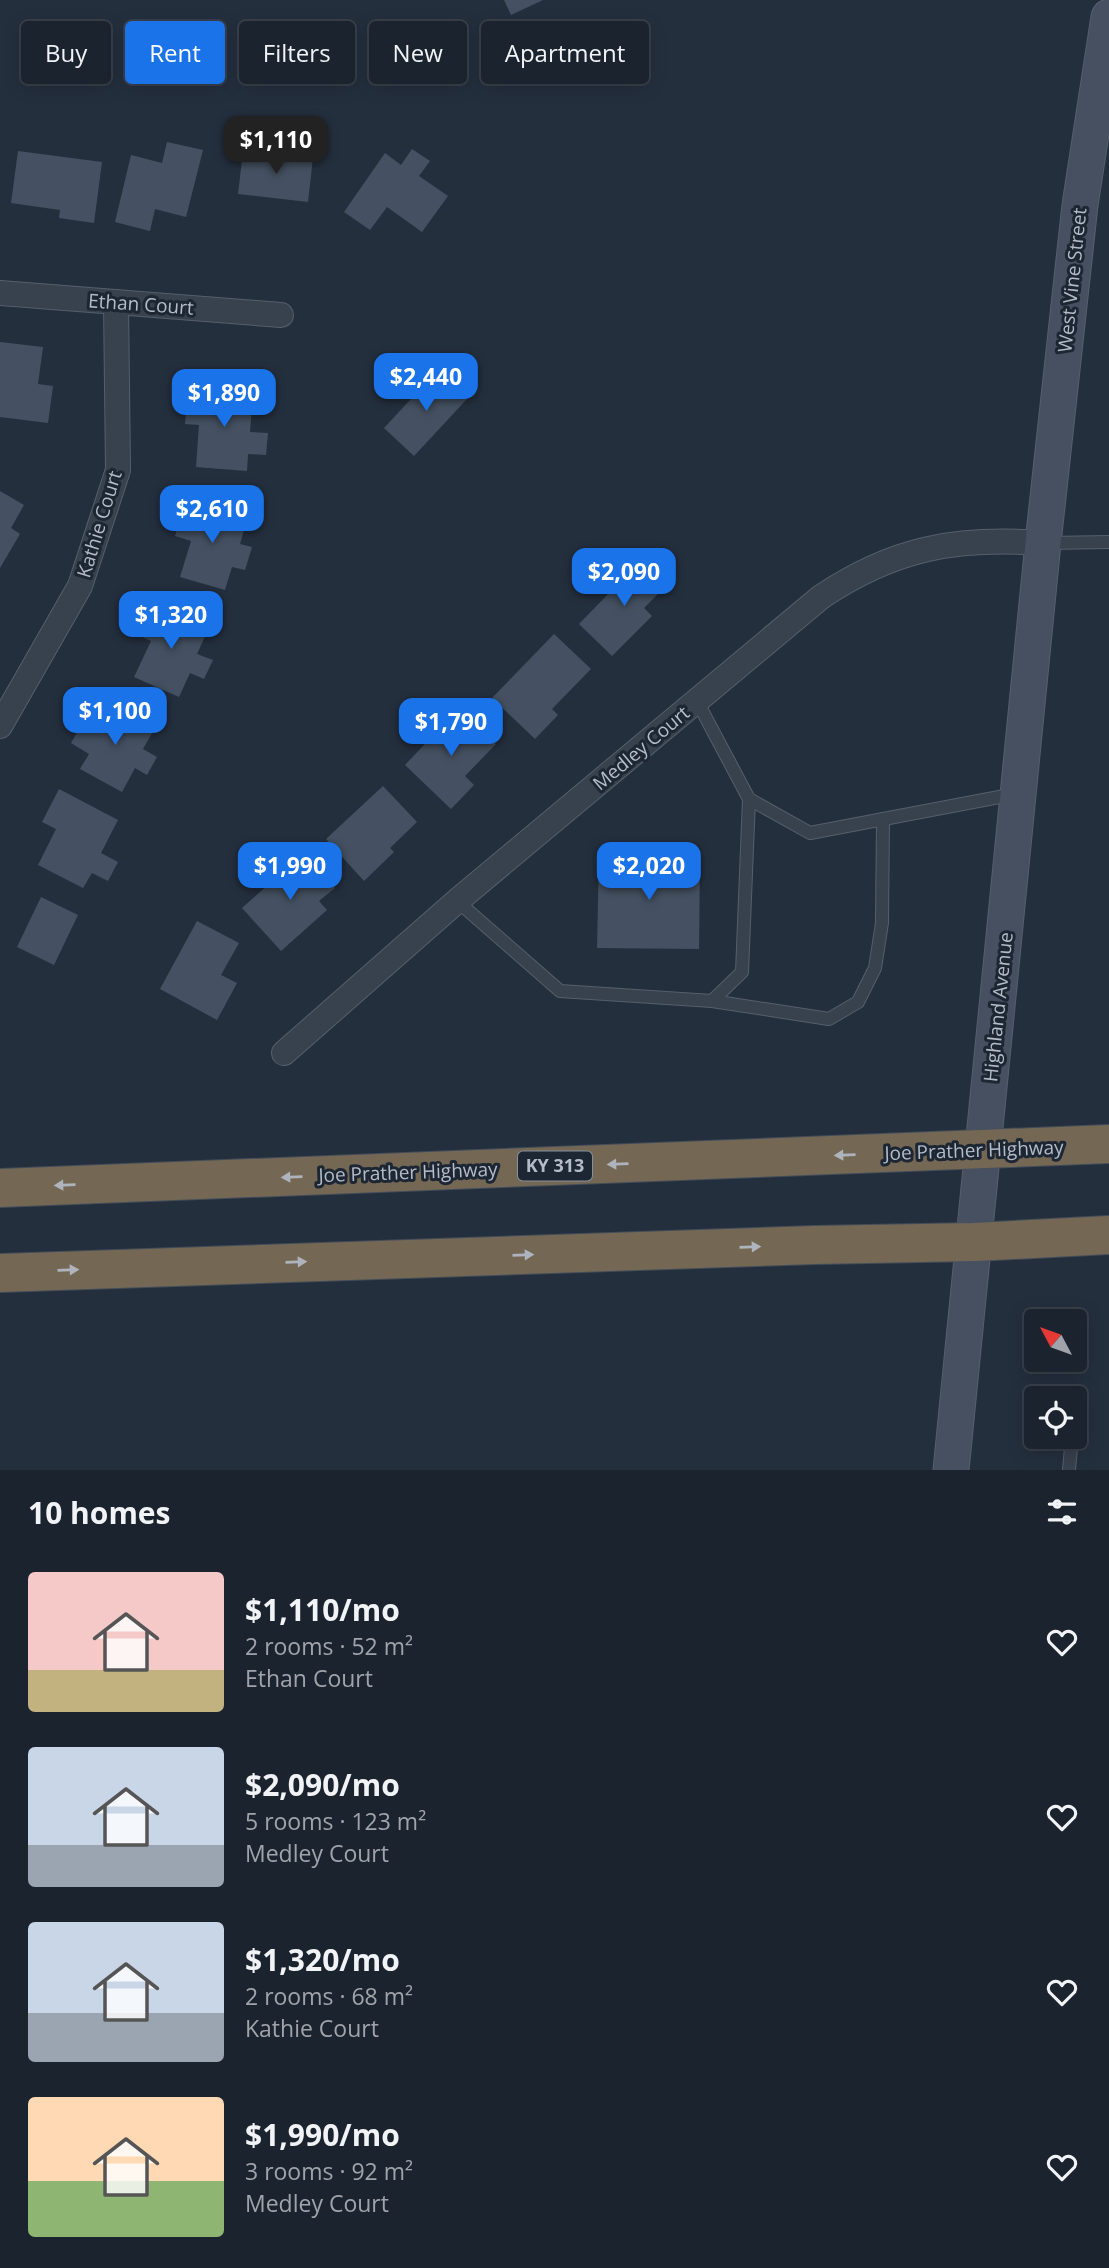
<!DOCTYPE html>
<meta charset="utf-8">
<style>
body{margin:0;font-family:"Open Sans",sans-serif;background:#242b36;color:#f1f3f6;height:100vh;display:flex;flex-direction:column;font-size:26px;white-space:nowrap}
*{box-sizing:border-box;margin:0}
p{font-size:23px;color:#a0a4aa}
.icon{flex:none;width:38px;height:38px;fill:none;stroke:currentColor;stroke-width:2;stroke-linecap:round;stroke-linejoin:round}
.map{position:relative;height:1470px;overflow:hidden}
.panel{display:flex;flex-direction:column;background:#1b232e;flex:1}
.panel>*{flex:none}
.top-card{position:absolute;left:21px;top:21px;width:700px;height:63px;display:flex;gap:14px}
.needle{width:46px;rotate:311deg}
.tools{position:absolute;left:1024px;top:1309px;display:grid;gap:14px}
.tools a{display:grid;place-items:center;width:63px;height:63px;border-radius:7px;background:#1b232e;box-shadow:0 4px 18px #0003,0 0 0 2px #39404a;font-size:35px}
.price{position:absolute;translate:-50% -60px;padding:0 16px;border-radius:14px;background:#1a73e8;color:#fff;font-size:23px;line-height:46px;filter:drop-shadow(0 2px 4px #0008)}
.price::after{content:'';position:absolute;left:50%;top:42px;width:21px;height:16px;margin-left:-10px;background:inherit;clip-path:polygon(0 0,100% 0,50% 100%)}
.price.active{background:#222;color:#fff}
ul{padding:0;list-style:none}
li{display:flex;align-items:center;gap:21px;height:175px;padding:0 28px}
li span{display:grid;place-items:center;flex:none;width:196px;height:140px;border-radius:7px;color:#555}
li>.icon{margin-inline-start:auto}
span .icon{width:84px;height:84px;fill:#fffc;stroke-width:1}
li b{font-size:30px}
h2{display:flex;justify-content:space-between;align-items:center;height:84px;padding:0 28px;font-size:30px}
.tag{padding:0 24px;border-radius:7px;background:#1b232e;box-shadow:0 4px 18px #0003,0 0 0 2px #39404a;font-size:24px;line-height:63px}
.tag.active{background:#1a73e8;color:#fff}
.map>svg:first-child{display:block}
.building{fill:#455162}
.lines{fill:none;stroke-linecap:round;stroke-linejoin:round}
.lane-casing{stroke:#565f6c;stroke-width:14}
.street-casing{stroke:#565f6c;stroke-width:26}
.secondary-casing{stroke:#565f6c;stroke-width:37}
.highway-casing{stroke:#434c59;stroke-width:40}
.lane{stroke:#38414e;stroke-width:12}
.street{stroke:#38414e;stroke-width:24}
.secondary{stroke:#465061;stroke-width:35}
.highway{stroke:#746855;stroke-width:38}
.oneway{fill:#aeb4bd}
.labels{text-anchor:middle;stroke-width:6;stroke-linejoin:round;paint-order:stroke}
.shield{fill:#1d2633;stroke:#878f9c;stroke-width:2}
.shield-label{font-size:18px;font-weight:bold;fill:#b4bcc9}
.street-label{font-size:19px;fill:#b4bcc9;stroke:#1d2633}
</style>
<div class="map">
<svg width="1109" height="1470" viewBox="0 0 1109 1470">
<rect width="100%" height="100%" fill="#242f3e"/>
<g class="building">
<path d="M504,0H543L511,15Z"/>
<path d="M167,142L203,150L186,217L155,209L150,231L115,222L131,155L162,163Z"/>
<path d="M412,149L430,161L419,176L448,196L422,232L387,207L370,230L344,212L385,153L401,165Z"/>
<path d="M18,151L102,162L94,223L59,218L60,210L11,203Z"/>
<path d="M243,151L313,158L308,202L238,194Z"/>
<path d="M0,342L43,347L38,384L53,386L48,423L0,417Z"/>
<path d="M437,371L467,399L414,456L384,428Z"/>
<path d="M187,390L253,394L250,432L268,433L266,455L248,454L247,471L196,467L199,425L185,424Z"/>
<path d="M0,491L24,505L11,528L20,534L0,568Z"/>
<path d="M185,502L247,520L240,544L252,547L245,570L232,567L225,590L180,577L191,541L175,536Z"/>
<path d="M642,559L668,584L644,608L652,616L612,656L579,624Z"/>
<path d="M152,604L208,630L197,654L213,660L204,679L190,673L179,697L134,677L151,641L138,635Z"/>
<path d="M554,634L591,669L552,709L558,715L535,739L492,698Z"/>
<path d="M118,707L155,728L143,749L157,757L147,775L135,768L122,792L80,769L89,754L71,743L91,708L111,719Z"/>
<path d="M458,709L496,744L465,776L474,785L451,809L405,765Z"/>
<path d="M383,786L417,822L390,848L394,852L364,881L326,839Z"/>
<path d="M59,789L118,820L101,853L118,862L108,881L92,873L83,888L38,865L56,829L42,822Z"/>
<path d="M304,853L335,888L319,901L327,910L281,951L242,908Z"/>
<path d="M599,855L700,856L699,949L597,948Z"/>
<path d="M41,897L78,915L54,965L17,947Z"/>
<path d="M197,921L239,943L221,975L237,983L217,1020L160,989Z"/>
</g>
<g class="lines">
<defs>
<g id="lane">
<path d="M1047,543L1109,542"/>
<path d="M697,701L749,799L810,833L1015,794"/>
<path d="M457,901L560,991L712,1001L742,972L749,799"/>
<path d="M712,1001L829,1019L858,1002L875,968L882,923L883,819"/>
<path d="M1074,1414L1076,1396"/>
<path d="M1069,1470L1072,1437"/>
</g>
<g id="street">
<path d="M0,293L281,315"/>
<path d="M0,726L80,586L118,470L116,302"/>
<path d="M284,1053L457,901L821,597C894,548 955,537 1043,543"/>
</g>
<path id="secondary" d="M951,1470L1043,543L1080,205L1109,17"/>
<g id="highway">
<path d="M0,1188L1109,1144"/>
<path d="M0,1273L814,1245L975,1242L1109,1235"/>
</g>
</defs>
<use href="#lane" class="lane-casing"/>
<use href="#street" class="street-casing"/>
<use href="#secondary" class="secondary-casing"/>
<use href="#highway" class="highway-casing"/>
<use href="#lane" class="lane"/>
<use href="#street" class="street"/>
<use href="#secondary" class="secondary"/>
<use href="#highway" class="highway"/>
</g>
<defs><path id="oneway-solid" d="M-6-.8H1V-3.2L6.5 0L1 3.2V.8H-6Z" transform="scale(1.75)"/></defs>
<g class="oneway">
<use href="#oneway-solid" transform="translate(845 1155) rotate(178)"/>
<use href="#oneway-solid" transform="translate(618 1164) rotate(178)"/>
<use href="#oneway-solid" transform="translate(292 1177) rotate(178)"/>
<use href="#oneway-solid" transform="translate(65 1185) rotate(178)"/>
<use href="#oneway-solid" transform="translate(750 1247) rotate(-2)"/>
<use href="#oneway-solid" transform="translate(523 1255) rotate(-2)"/>
<use href="#oneway-solid" transform="translate(296 1262) rotate(-2)"/>
<use href="#oneway-solid" transform="translate(68 1270) rotate(-2)"/>
</g>
<g class="labels">
<rect class="shield" x="518" y="1151.5" width="74" height="29" rx="5"/>
<g class="shield-label">
<text x="555" y="1172">KY 313</text>
</g>
<g class="street-label">
<text transform="translate(1072 280) rotate(-84)" y="7">West Vine Street</text>
<text transform="translate(141 304) rotate(4)" y="7">Ethan Court</text>
<text transform="translate(99 524) rotate(-73)" y="7">Kathie Court</text>
<text transform="translate(641 748) rotate(-40)" y="7">Medley Court</text>
<text transform="translate(998 1007) rotate(-84)" y="7">Highland Avenue</text>
<text transform="translate(974 1150) rotate(-2)" y="7">Joe Prather Highway</text>
<text transform="translate(408 1172) rotate(-2)" y="7">Joe Prather Highway</text>
</g>
</g>
</svg>
<div class="tools">
<a><svg class="needle" viewBox="-14 -14 28 28"><path d="M0-13l5 13h-10z" fill="#e53935"/><path d="M0 13l5-13h-10z" fill="#a0a4aa"/></svg></a>
<a><svg class="icon" aria-label="locate" viewBox="0 0 24 24"><circle cx="12" cy="12" r="6"/><path d="M12 2v4M12 18v4M2 12h4M18 12h4"/></svg></a>
</div>
<b class="price active" style="left:276px;top:176px">$1,110</b>
<b class="price" style="left:426px;top:413px">$2,440</b>
<b class="price" style="left:224px;top:429px">$1,890</b>
<b class="price" style="left:212px;top:545px">$2,610</b>
<b class="price" style="left:624px;top:608px">$2,090</b>
<b class="price" style="left:171px;top:651px">$1,320</b>
<b class="price" style="left:115px;top:747px">$1,100</b>
<b class="price" style="left:451px;top:758px">$1,790</b>
<b class="price" style="left:290px;top:902px">$1,990</b>
<b class="price" style="left:649px;top:902px">$2,020</b>
<div class="top-card">
<a class="tag">Buy</a>
<a class="tag active">Rent</a>
<a class="tag">Filters</a>
<a class="tag">New</a>
<a class="tag">Apartment</a>
</div>
</div>
<section class="panel">
<h2>10 homes<svg class="icon" aria-label="filters" viewBox="0 0 24 24"><path d="M4 7h16M4 17h16"/><circle cx="9" cy="7" r="2"/><circle cx="15" cy="17" r="2"/></svg></h2>
<ul>
<li><span style="background:linear-gradient(#f6c9c9 70%,#c2b280 0)"><svg class="icon" aria-label="home" viewBox="0 0 24 24"><path d="M3 11l9-7 9 7M6 9v11h12V9"/></svg></span><div><b>$1,110/mo</b><p>2 rooms · 52 m²</p><p>Ethan Court</p></div><svg class="icon" aria-label="heart" viewBox="0 0 24 24"><path d="M12 20l-8-8c-3-5 5-10 8-4 3-6 11-1 8 4z"/></svg></li>
<li><span style="background:linear-gradient(#c9d6e8 70%,#9aa5b1 0)"><svg class="icon" aria-label="home" viewBox="0 0 24 24"><path d="M3 11l9-7 9 7M6 9v11h12V9"/></svg></span><div><b>$2,090/mo</b><p>5 rooms · 123 m²</p><p>Medley Court</p></div><svg class="icon" aria-label="heart" viewBox="0 0 24 24"><path d="M12 20l-8-8c-3-5 5-10 8-4 3-6 11-1 8 4z"/></svg></li>
<li><span style="background:linear-gradient(#c9d6e8 65%,#9aa5b1 0)"><svg class="icon" aria-label="home" viewBox="0 0 24 24"><path d="M3 11l9-7 9 7M6 9v11h12V9"/></svg></span><div><b>$1,320/mo</b><p>2 rooms · 68 m²</p><p>Kathie Court</p></div><svg class="icon" aria-label="heart" viewBox="0 0 24 24"><path d="M12 20l-8-8c-3-5 5-10 8-4 3-6 11-1 8 4z"/></svg></li>
<li><span style="background:linear-gradient(#ffd9b3 60%,#8fb573 0)"><svg class="icon" aria-label="home" viewBox="0 0 24 24"><path d="M3 11l9-7 9 7M6 9v11h12V9"/></svg></span><div><b>$1,990/mo</b><p>3 rooms · 92 m²</p><p>Medley Court</p></div><svg class="icon" aria-label="heart" viewBox="0 0 24 24"><path d="M12 20l-8-8c-3-5 5-10 8-4 3-6 11-1 8 4z"/></svg></li>
</ul>
</section>
